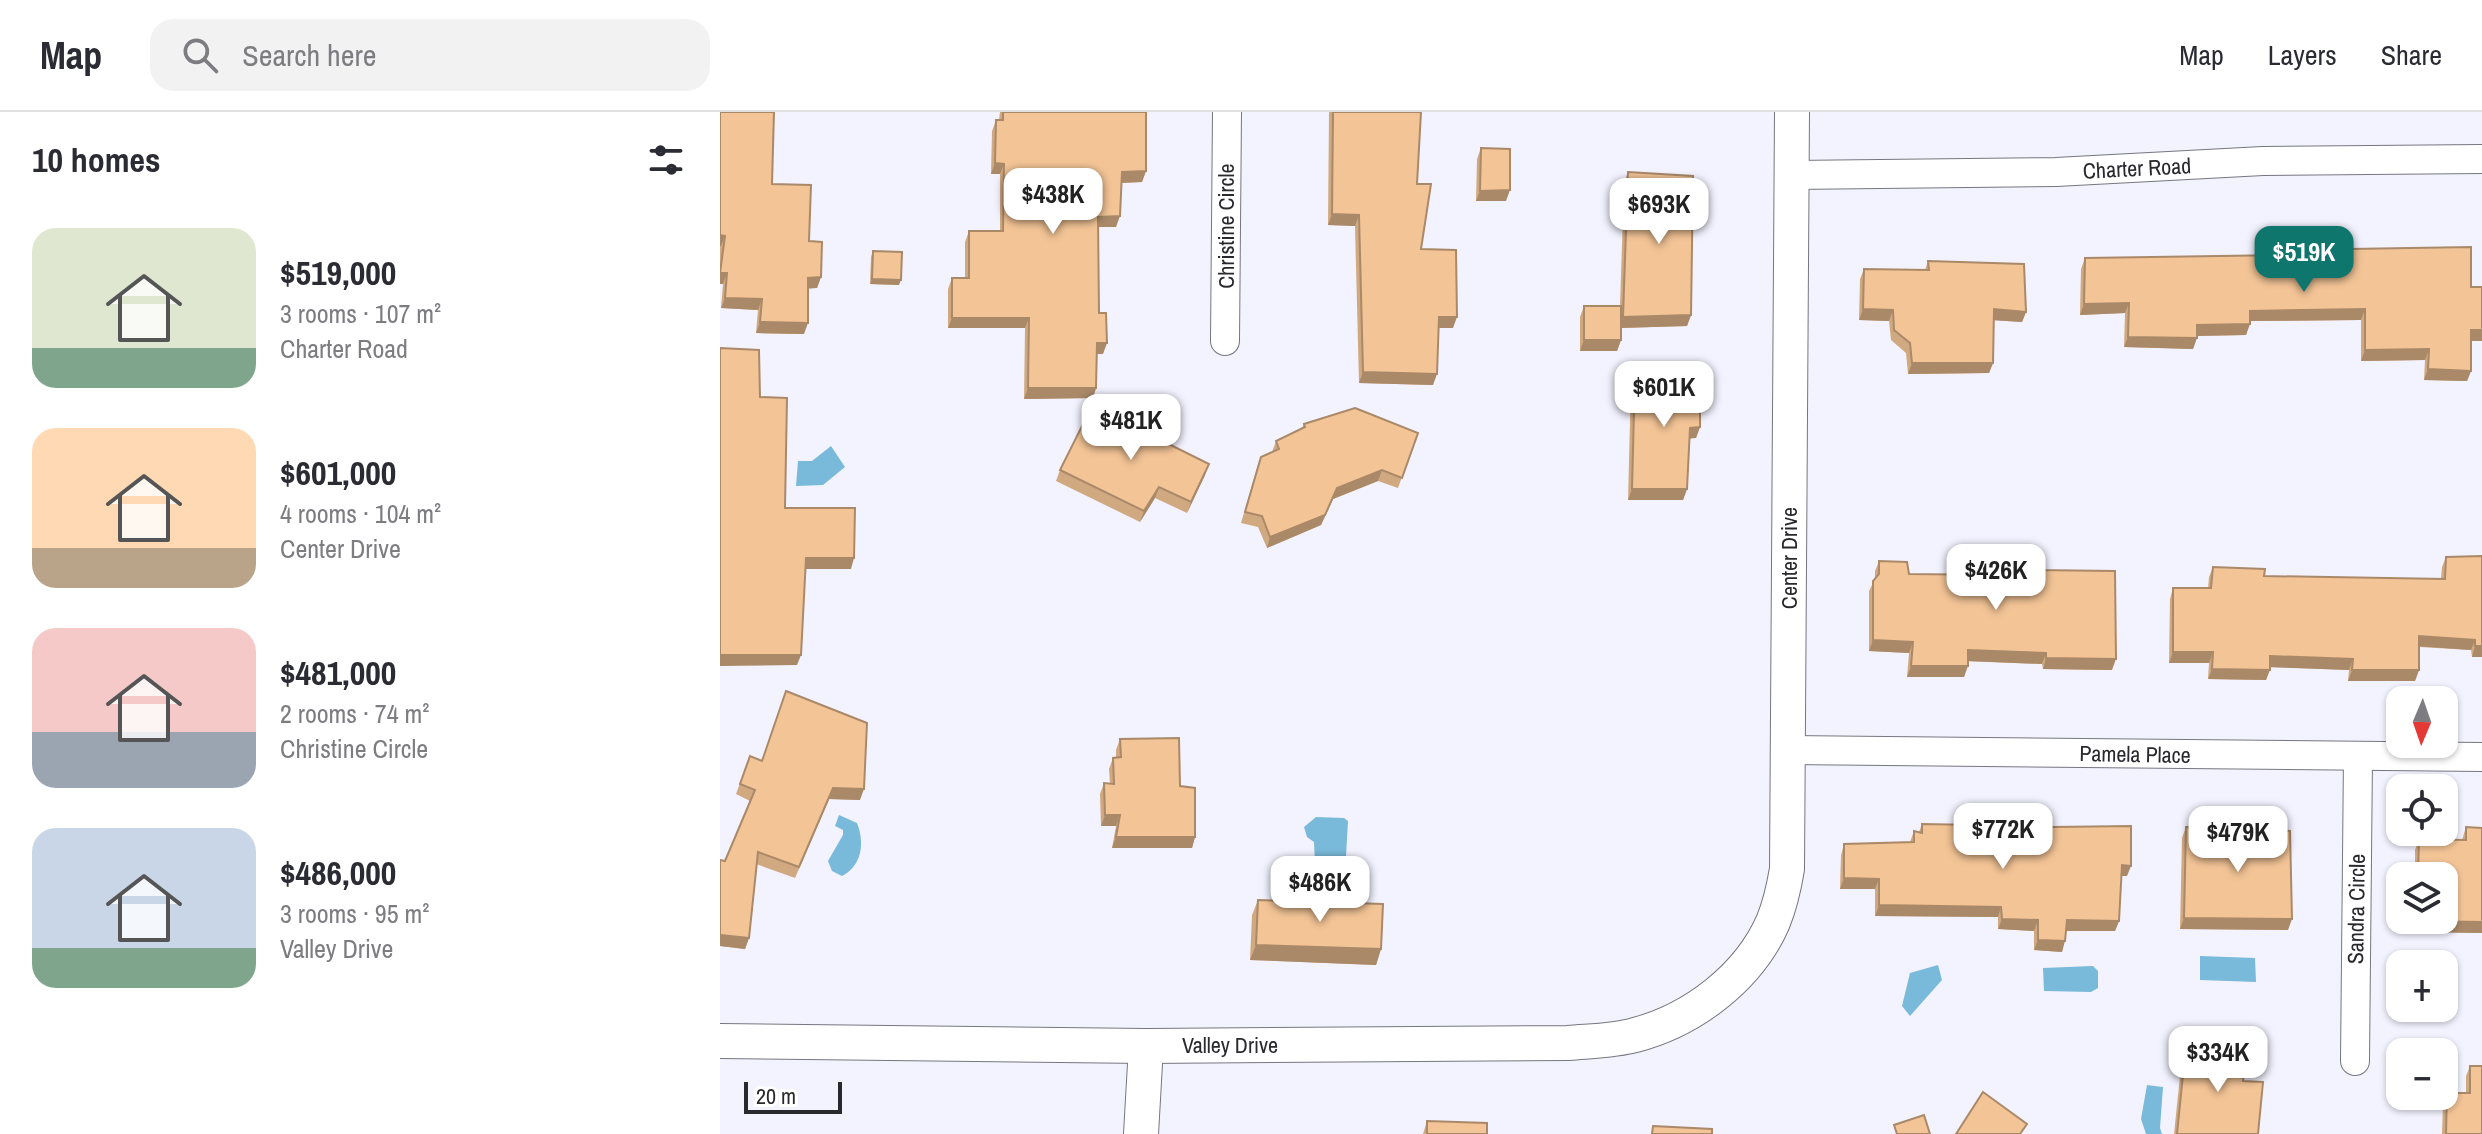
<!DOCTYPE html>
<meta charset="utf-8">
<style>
body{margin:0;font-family:"Archivo Narrow",sans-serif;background:#f2f2f3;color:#2b2b33;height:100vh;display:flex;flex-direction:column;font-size:30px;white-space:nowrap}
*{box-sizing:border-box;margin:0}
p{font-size:26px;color:#7c7c81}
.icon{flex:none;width:44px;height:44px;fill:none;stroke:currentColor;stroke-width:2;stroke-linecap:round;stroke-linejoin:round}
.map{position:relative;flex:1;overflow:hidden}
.side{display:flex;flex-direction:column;background:#fff;width:720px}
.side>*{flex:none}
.needle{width:52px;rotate:182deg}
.tools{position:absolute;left:1666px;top:574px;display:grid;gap:16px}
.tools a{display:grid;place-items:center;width:72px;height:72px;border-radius:16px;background:#fff;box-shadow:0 2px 6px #0004;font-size:40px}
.scale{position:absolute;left:24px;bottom:20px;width:98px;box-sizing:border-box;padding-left:8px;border:4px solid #29292d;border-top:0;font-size:22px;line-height:28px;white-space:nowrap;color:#29292d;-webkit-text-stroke:6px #fff;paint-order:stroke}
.price{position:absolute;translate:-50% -68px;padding:0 18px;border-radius:16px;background:#fff;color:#222;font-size:26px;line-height:52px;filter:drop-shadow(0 2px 4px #0008)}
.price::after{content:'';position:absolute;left:50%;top:48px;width:24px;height:18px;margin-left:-12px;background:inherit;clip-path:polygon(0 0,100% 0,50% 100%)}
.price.active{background:#0f766e;color:#fff}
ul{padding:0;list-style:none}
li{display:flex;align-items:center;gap:24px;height:200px;padding:0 32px}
li span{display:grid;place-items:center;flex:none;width:224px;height:160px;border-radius:24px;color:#555}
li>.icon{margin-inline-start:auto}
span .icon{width:96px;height:96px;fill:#fffc;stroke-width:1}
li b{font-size:34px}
h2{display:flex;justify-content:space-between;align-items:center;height:96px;padding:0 32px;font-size:34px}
header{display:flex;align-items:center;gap:48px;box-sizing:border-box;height:112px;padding:0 40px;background:#fff;border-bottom:2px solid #e1e1e2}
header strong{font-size:38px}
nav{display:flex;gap:44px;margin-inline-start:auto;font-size:28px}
.search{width:560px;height:72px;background:#f2f2f3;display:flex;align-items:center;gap:20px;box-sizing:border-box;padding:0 28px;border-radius:24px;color:#7c7c81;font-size:30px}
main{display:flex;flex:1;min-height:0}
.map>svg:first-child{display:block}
.water{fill:#79b9da}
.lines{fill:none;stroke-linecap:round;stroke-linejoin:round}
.minor-casing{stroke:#767680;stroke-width:30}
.tertiary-casing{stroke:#767680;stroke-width:36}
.minor{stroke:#fff;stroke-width:28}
.tertiary{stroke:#fff;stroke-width:34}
.wall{fill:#d1a981}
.shaded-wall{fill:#aa8969}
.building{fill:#f3c496;stroke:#aa8969;stroke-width:2}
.labels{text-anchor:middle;stroke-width:6;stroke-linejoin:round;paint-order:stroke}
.street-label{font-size:22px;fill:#29292d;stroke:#fff}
</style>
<header>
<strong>Map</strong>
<div class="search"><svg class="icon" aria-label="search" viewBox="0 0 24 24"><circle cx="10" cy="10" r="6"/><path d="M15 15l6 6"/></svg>Search here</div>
<nav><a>Map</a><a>Layers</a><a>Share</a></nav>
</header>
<main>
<section class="side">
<h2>10 homes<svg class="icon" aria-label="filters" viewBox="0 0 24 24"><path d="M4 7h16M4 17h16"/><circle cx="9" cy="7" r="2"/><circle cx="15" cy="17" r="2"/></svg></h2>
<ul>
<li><span style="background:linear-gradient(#dfe7d0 75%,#7fa58c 0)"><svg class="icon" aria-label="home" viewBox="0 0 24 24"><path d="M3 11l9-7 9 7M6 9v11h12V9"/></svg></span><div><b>$519,000</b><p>3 rooms · 107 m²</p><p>Charter Road</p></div></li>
<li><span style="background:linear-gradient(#ffd9b3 75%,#b9a48a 0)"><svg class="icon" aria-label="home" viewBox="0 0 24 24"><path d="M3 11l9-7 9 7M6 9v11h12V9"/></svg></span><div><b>$601,000</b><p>4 rooms · 104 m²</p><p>Center Drive</p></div></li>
<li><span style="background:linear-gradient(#f6c9c9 65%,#9aa5b1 0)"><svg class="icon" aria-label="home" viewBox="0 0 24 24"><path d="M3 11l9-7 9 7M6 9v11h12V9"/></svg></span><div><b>$481,000</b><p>2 rooms · 74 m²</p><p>Christine Circle</p></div></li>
<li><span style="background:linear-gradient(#c9d6e8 75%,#7fa58c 0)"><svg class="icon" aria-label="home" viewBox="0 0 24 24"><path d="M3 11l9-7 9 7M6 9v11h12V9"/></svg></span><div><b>$486,000</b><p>3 rooms · 95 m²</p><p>Valley Drive</p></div></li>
</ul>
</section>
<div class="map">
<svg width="1762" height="1022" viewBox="0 0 1762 1022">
<rect width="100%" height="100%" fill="#f3f3ff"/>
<g class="water">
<path d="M111,334L125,355L103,373L76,374L78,349H92Z"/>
<path d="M119,703L137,711C145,731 142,754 122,764L112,759L108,749L123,723V718L115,714Z"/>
<path d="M596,705L624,706L628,709L624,779L620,784L581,782L572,756L595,752L594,730L587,725L584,715Z"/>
<path d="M1480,844L1535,846L1536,870L1480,868Z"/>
<path d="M1218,853L1222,868L1190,904L1182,894L1190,861Z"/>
<path d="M1373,854L1378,859V876L1371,880L1324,879L1323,856Z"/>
<path d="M1427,973L1443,975L1440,1016L1442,1022H1426L1421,1007Z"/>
</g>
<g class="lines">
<defs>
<g id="minor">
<path d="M1072,63L1336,60L1543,49L1762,47"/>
<path d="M505,229L507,0"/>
<path d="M1068,638L1762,645"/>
<path d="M1635,949L1638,644"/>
</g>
<g id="tertiary">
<path d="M0,929L426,934L848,931C870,929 894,929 915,923C973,908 1029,865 1053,810C1060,793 1064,775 1067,757L1072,0"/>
<path d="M421,1022L426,934"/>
</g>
</defs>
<use href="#minor" class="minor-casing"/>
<use href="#tertiary" class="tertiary-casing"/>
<use href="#minor" class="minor"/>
<use href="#tertiary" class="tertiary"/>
</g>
<g class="wall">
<path d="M0,0L52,72L89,129L101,165L97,176H88L84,222L36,221L38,198L1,196L3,172H0Z"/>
<path d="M280,0H426V59L422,70L401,71L396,115H378L379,201L383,242H377L376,276L373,286L304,287L305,216H228V177L232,166H245V130L249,119H280V62H271L272,19L276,8H279Z"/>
<path d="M609,0H701L697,72L701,137L733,216H719L713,273L639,271L635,114L608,113Z"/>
<path d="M761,36L786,89H756L757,47Z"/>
<path d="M908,60L971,203L967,214L901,216V228L897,239H860V205L864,194H900L904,71Z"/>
<path d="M1565,138L1751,229V259L1747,269L1704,268L1705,248L1641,249V208L1530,209L1526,223L1477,224L1473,237L1404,235L1405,201L1360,203L1361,157L1365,146L1563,143Z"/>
<path d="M153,139L179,173L150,172L151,145Z"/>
<path d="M1208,149L1306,200L1302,210L1273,208V251L1269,261L1188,262L1186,241L1171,228L1169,209L1139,208L1140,167L1144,157L1205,158Z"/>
<path d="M915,260L980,315L976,326H970L967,377L963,388H908L911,270Z"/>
<path d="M584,312L698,321L678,376L658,369L613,387L601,413L547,436L538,415L521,411L537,356L541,345L552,340L556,329L582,316Z"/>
<path d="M340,358L485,363L467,401L435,386L420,410L336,369Z"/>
<path d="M1281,442L1315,458L1392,558L1323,557L1322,552L1248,549L1244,565H1187L1189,541L1149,539V479L1155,467V459L1159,449L1189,462L1277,463V453Z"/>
<path d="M1726,445L1762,545H1752L1751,538L1699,535V558L1695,569H1628L1629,558L1550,555L1546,568L1488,567L1489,551H1449L1450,487L1453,476H1488L1489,465L1493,455L1544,464L1721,467L1722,455Z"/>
<path d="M400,627L460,674L475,725L472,736H392L396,714H381L380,682L384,671L390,672L389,657L393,646H396V638Z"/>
<path d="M30,644L140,688L109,687L75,766L36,752L29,826L25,837L0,834V748L5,749L30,689L16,682Z"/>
<path d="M1202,712L1256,716L1407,764H1401L1399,809L1395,819H1346L1342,840L1314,838V819L1278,817V805L1155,804V777H1120L1121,743L1124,732L1190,730L1194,719L1199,720Z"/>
<path d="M1466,715L1568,818L1460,817L1462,726Z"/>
<path d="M1746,715L1762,716V821L1694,820V808H1724V764H1695V738L1699,727L1742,728Z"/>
<path d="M538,788L661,837L656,853L530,848L532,803Z"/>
<path d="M1466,933L1523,969L1538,1022H1454L1462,944Z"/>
<path d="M1750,954L1762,1022H1722L1723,992L1727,981H1746V964Z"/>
<path d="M707,1009L767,1022H703Z"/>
</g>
<g class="shaded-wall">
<path d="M275,51L284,52L280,62H271Z"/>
<path d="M426,59L422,70L398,71L402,60Z"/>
<path d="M790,78L786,89H756L760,79Z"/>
<path d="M612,102L639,103L635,114L608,113Z"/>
<path d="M400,104L396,115H374L378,105Z"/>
<path d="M0,123L5,124L1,134H0Z"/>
<path d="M0,161H7L3,172H0Z"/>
<path d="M101,165L97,176L84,177L88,166Z"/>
<path d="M152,167L181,168L179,173L150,172Z"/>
<path d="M5,186L42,187L38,198L1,196Z"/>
<path d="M1409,191L1405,201L1360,203L1364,192Z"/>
<path d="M1143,197L1173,198L1169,209L1139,208Z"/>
<path d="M1274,197L1306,200L1302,210L1270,208Z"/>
<path d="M1645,197L1641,208L1526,209L1530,199Z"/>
<path d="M971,203L967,214L899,216L903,205Z"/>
<path d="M719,205H737L733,216H715Z"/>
<path d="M232,206H309L305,216H228Z"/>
<path d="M40,210L88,211L84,222L36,221Z"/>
<path d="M1530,212L1526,223L1473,224L1477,213Z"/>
<path d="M1751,218H1762V229H1747Z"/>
<path d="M1408,225L1477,226L1473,237L1404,235Z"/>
<path d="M864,228H901L897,239H860Z"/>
<path d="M377,231H387L383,242H373Z"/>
<path d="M1709,237L1705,248L1641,249L1645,238Z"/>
<path d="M1192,251H1273L1269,261L1188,262Z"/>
<path d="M1708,257L1751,259L1747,269L1704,268Z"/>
<path d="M643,260L717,262L713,273L639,271Z"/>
<path d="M308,276H376L373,286L304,287Z"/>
<path d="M980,315L976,326L966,327L970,316Z"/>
<path d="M489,352L485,363L467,401L471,390Z"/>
<path d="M662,358L658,369L613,387L601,413L547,436L550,425L617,376Z"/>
<path d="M439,375L435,386L420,410L424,399Z"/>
<path d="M912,377H967L963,388H908Z"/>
<path d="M86,446H134L131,457H82Z"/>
<path d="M1699,524L1755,528L1751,538L1695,534Z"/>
<path d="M1153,528L1193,530L1189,541L1149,539Z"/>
<path d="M1755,534H1762V545H1752Z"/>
<path d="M1248,538L1326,541L1322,552L1244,549Z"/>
<path d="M1453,540H1493L1489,551H1449Z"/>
<path d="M0,543H81L77,553L0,554Z"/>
<path d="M1550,544L1633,547L1629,558L1546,555Z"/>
<path d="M1326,546L1396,547L1392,558L1323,557Z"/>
<path d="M1191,554H1248L1244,565H1187Z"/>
<path d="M1492,557L1550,558L1546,568L1488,567Z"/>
<path d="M1632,558H1699L1695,569H1628Z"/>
<path d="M113,676L144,677L140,688L109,687L75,766Z"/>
<path d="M385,703H400L396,714H381Z"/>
<path d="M396,725H475L472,736H392Z"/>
<path d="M1402,753L1411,754L1407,764H1398Z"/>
<path d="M1124,766L1159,767L1155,777H1120Z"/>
<path d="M1159,793L1281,795L1278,805L1155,804Z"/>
<path d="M1464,806L1572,807L1568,818L1460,817Z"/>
<path d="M1282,807L1318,808L1314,819L1278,817Z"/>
<path d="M1347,808L1399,809L1395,819H1343Z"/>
<path d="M1698,809L1762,810V821L1694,820Z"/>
<path d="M0,823L29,826L25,837L0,834Z"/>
<path d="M1318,828L1345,829L1342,840L1314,838Z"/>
<path d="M536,833L661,837L656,853L530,848Z"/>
</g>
<g class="building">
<path d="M0,0H54L52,72L91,73L89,129L102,130L101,165L88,166V211L40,210L42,187L5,186L7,161H0L5,124L0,123Z"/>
<path d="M283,0H426V59L402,60L400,104L378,105L379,201H386L387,231H377L376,276H308L309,206H232V166H249V119H283L284,52L275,51L276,8H283Z"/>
<path d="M613,0H701L697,72H711L701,137L736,138L737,205H719L717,262L643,260L639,103L612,102Z"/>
<path d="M761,36L790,37V78L760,79Z"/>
<path d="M908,60L973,64L971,203L903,205Z"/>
<path d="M1751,135V175H1762V218H1751V259L1708,257L1709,237L1645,238V197L1530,199V212L1477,213V226L1408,225L1409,191L1364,192L1365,146L1565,143V138Z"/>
<path d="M153,139L182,140L181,168L152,167Z"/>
<path d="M1208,149L1304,152L1306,200L1274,197L1273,251H1192L1190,231L1174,218L1173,198L1143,197L1144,157L1209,158Z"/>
<rect x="864" y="194" width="37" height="34"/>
<path d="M0,236L39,238L40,285L67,286L65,396H135L134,446H86L81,543H0Z"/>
<path d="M915,260L980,262V315L970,316L967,377H912Z"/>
<path d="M372,294L489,352L471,390L439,375L424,399L340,358Z"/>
<path d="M635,296L698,321L682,366L662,358L617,376L605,403L550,425L542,404L525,400L541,345L559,337L556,329L585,315L584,312Z"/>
<path d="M1281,442H1314L1315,458L1395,459L1396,547L1326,546V541L1248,538V554H1191L1193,530L1153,528V469L1159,462V449L1187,450L1189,462L1281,463Z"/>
<path d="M1762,444V534H1755V528L1699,524V558H1632L1633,547L1550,544V558L1492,557L1493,540H1453V476H1491L1493,455L1545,457L1544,464L1725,467L1726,445Z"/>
<path d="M66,579L147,611L144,677L113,676L79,755L38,740L29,826L0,823V748L5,749L35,678L20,672L30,644L42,649Z"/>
<path d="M459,626L460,674L475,676V725H396L400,703H385L384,671L394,672L393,646L401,645L400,627Z"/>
<path d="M1202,712L1256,713V716L1411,714V754L1402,753L1399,809L1347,808L1345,829L1318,828V808L1282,807L1281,795L1159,793V767L1124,766V732L1194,730V719L1202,721Z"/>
<path d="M1466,715L1570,719L1572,807L1464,806Z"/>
<path d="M1746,715L1762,716V810L1698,809V808H1724V764H1698L1699,727L1746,728Z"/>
<path d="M538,788L663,792L661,837L536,833Z"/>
<path d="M1466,933L1527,941L1523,969L1543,970L1538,1022H1457Z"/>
<path d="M1750,954H1762V1022H1726L1727,981H1750Z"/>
<path d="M1263,980L1307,1012L1300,1022H1236Z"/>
<path d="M1204,1003L1210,1022H1177L1174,1013Z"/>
<path d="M707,1009L767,1011V1022H707Z"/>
<path d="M933,1014L992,1017V1022H932Z"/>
</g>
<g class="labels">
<g class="street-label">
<text transform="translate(1417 56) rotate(-3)" y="8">Charter Road</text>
<text transform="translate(506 114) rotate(-90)" y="8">Christine Circle</text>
<text transform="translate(1069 446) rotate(-90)" y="8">Center Drive</text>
<text transform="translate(1415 642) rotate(1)" y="8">Pamela Place</text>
<text transform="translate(1636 797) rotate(-89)" y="8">Sandra Circle</text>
<text x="510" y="941">Valley Drive</text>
</g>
</g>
</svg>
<div class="tools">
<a><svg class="needle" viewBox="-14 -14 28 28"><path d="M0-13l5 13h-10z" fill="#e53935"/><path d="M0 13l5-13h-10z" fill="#7c7c81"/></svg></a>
<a><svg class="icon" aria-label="locate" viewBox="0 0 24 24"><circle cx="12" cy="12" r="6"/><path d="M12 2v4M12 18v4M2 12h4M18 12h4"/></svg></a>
<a><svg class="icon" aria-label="layers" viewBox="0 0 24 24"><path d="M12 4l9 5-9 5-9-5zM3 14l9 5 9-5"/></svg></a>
<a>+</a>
<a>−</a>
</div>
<div class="scale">20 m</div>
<b class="price" style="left:333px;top:124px">$438K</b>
<b class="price" style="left:939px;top:134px">$693K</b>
<b class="price active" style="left:1584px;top:182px">$519K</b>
<b class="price" style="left:944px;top:317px">$601K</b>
<b class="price" style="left:411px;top:350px">$481K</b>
<b class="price" style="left:1276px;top:500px">$426K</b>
<b class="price" style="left:1283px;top:759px">$772K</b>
<b class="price" style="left:1518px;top:762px">$479K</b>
<b class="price" style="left:600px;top:812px">$486K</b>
<b class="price" style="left:1498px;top:982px">$334K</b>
</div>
</main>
